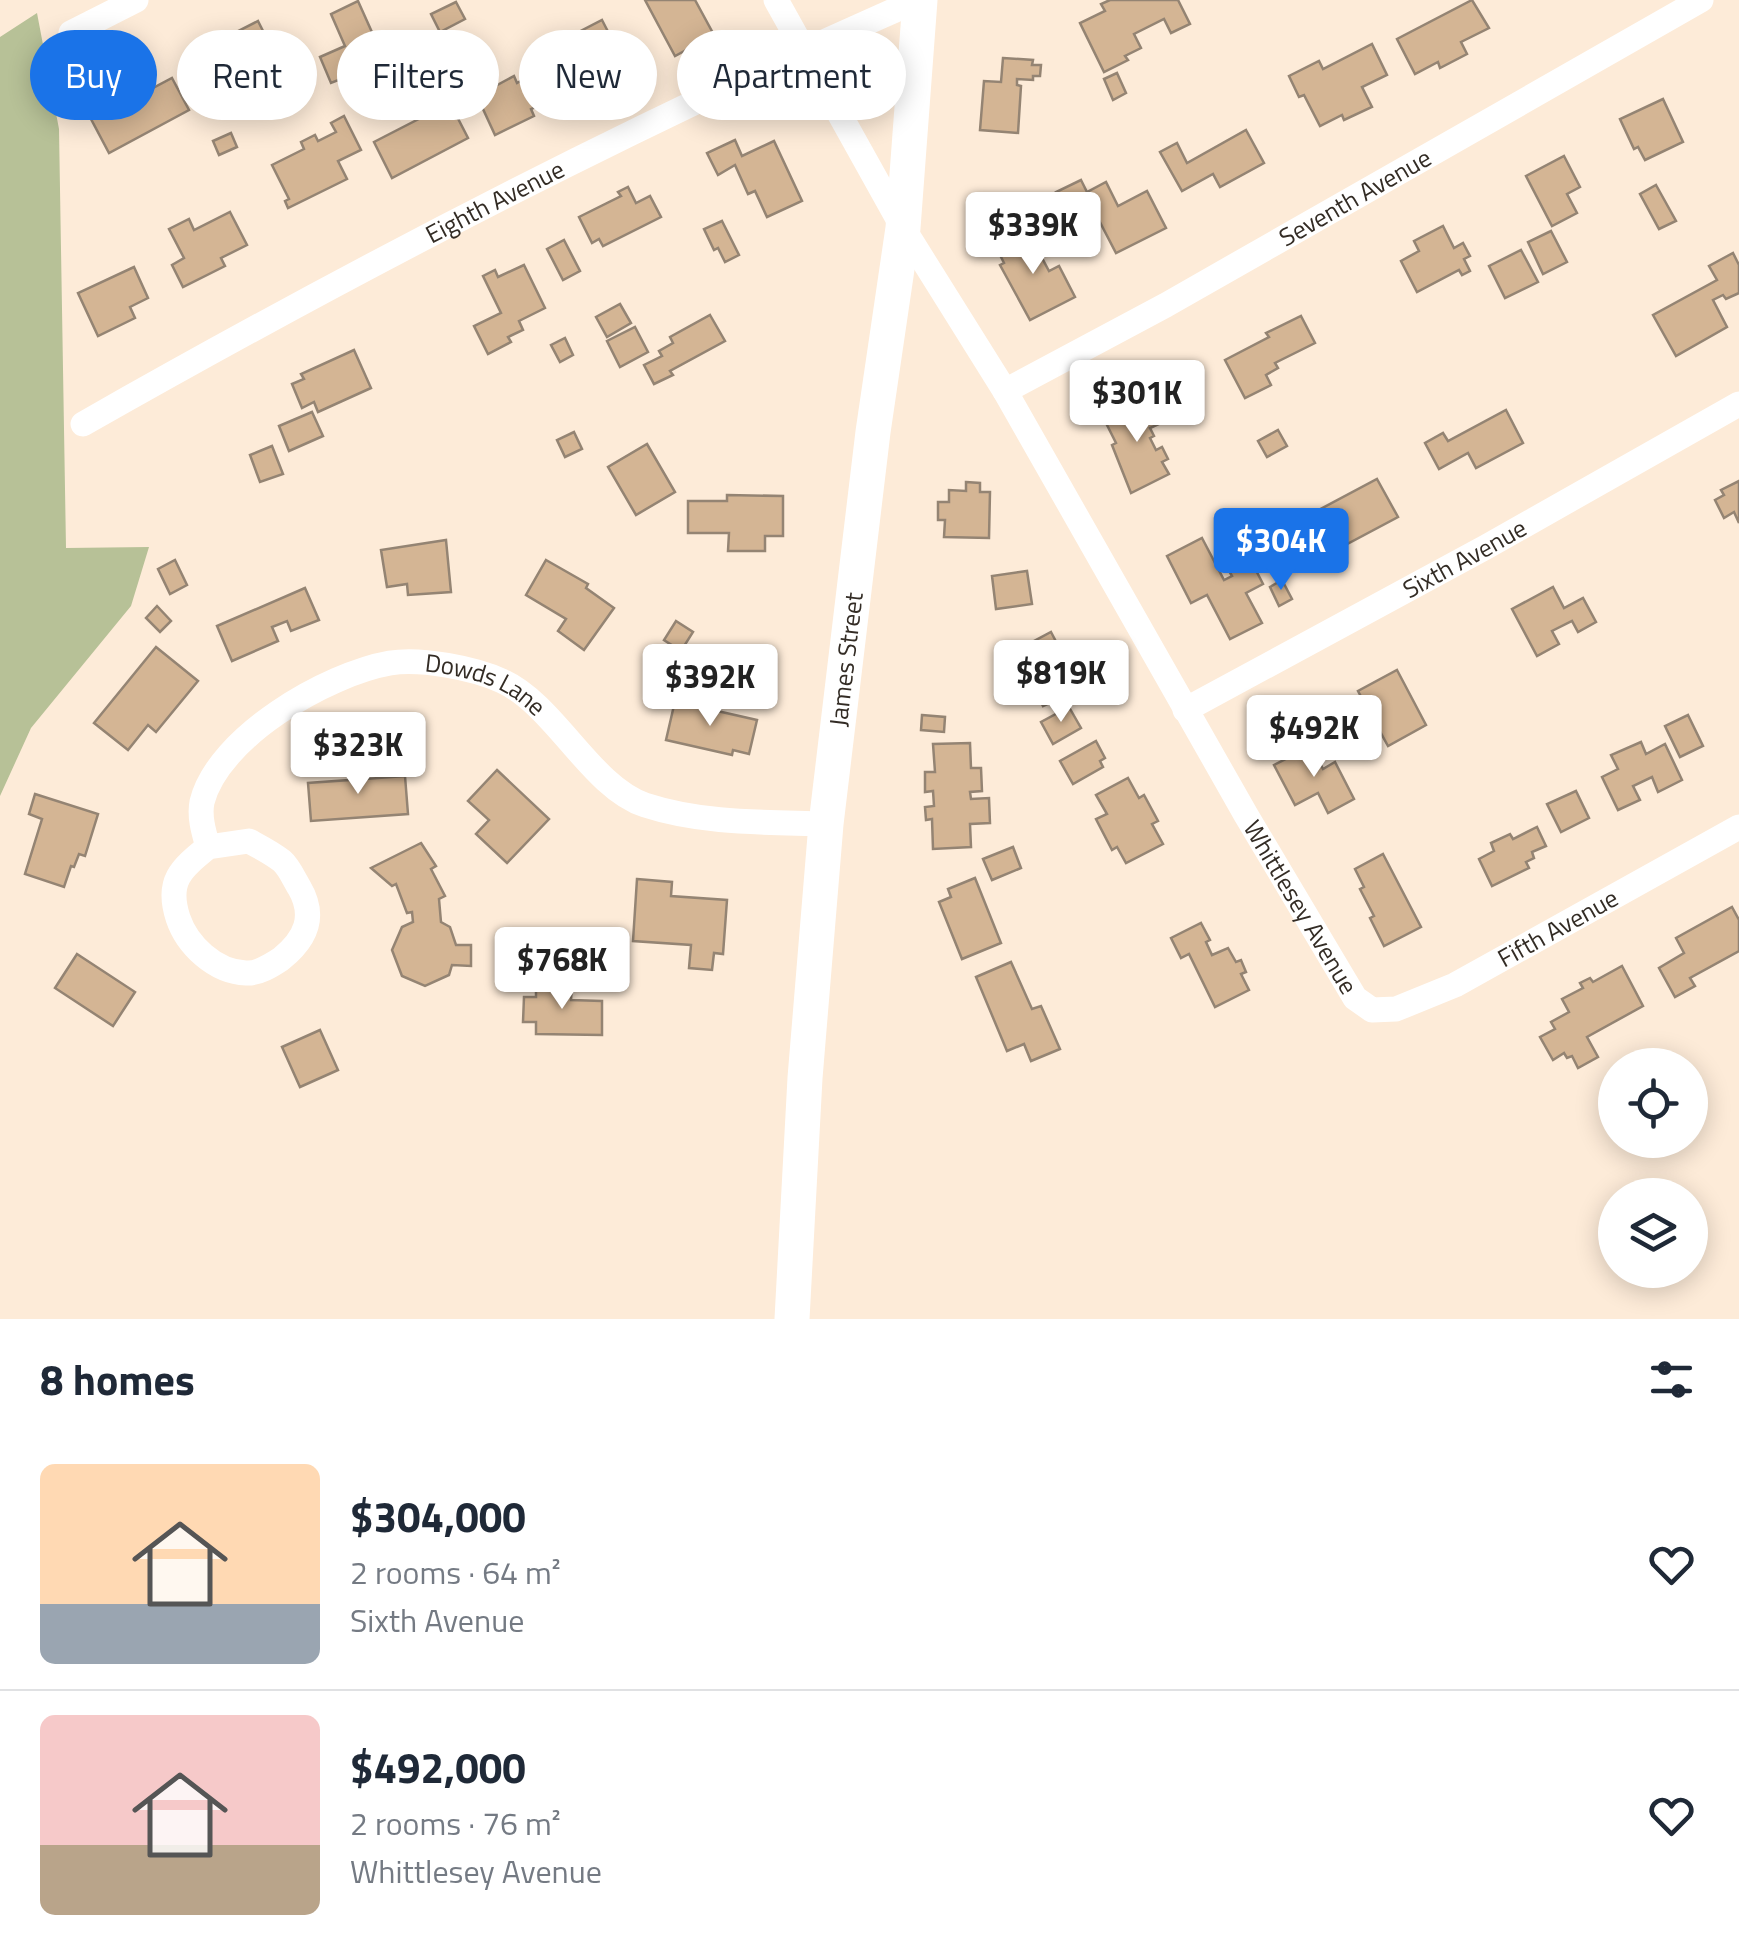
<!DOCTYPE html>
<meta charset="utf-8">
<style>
body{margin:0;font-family:"Titillium Web",sans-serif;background:#f2f2f3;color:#1f2937;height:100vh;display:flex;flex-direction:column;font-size:38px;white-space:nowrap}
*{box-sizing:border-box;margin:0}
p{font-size:32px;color:#747a83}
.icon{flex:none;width:55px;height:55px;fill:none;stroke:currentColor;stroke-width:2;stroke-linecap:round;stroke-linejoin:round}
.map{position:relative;height:1319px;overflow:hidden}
.sheet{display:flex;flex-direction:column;background:#fff;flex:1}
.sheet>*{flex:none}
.banner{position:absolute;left:30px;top:30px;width:1000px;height:90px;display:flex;gap:20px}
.controls{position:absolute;left:1598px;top:1048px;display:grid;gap:20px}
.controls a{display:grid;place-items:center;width:110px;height:110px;border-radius:50%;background:#fff;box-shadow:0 5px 25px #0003;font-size:50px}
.price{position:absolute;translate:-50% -85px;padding:0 22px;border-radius:10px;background:#fff;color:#222;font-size:32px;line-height:65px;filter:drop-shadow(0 2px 5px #0008)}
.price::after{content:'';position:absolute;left:50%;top:60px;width:30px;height:22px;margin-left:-15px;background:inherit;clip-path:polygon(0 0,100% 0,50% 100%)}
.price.on{background:#1a73e8;color:#fff}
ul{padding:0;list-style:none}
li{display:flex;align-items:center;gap:30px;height:250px;padding:0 40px}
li+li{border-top:2px solid #e0e1e3}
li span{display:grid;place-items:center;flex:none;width:280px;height:200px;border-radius:15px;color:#555}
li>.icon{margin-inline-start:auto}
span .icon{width:120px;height:120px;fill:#fffc;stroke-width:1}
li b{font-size:42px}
h2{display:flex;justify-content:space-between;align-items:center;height:120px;padding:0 40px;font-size:42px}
.chip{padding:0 35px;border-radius:45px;background:#fff;box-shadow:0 5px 25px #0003;font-size:35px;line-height:90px}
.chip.on{background:#1a73e8;color:#fff}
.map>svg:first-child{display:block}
.green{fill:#b7c197}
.building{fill:#d4b594;stroke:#948473;stroke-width:2.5}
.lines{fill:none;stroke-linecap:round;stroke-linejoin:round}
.minor{stroke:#fff;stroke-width:25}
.secondary{stroke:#fff;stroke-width:35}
.labels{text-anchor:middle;stroke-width:8;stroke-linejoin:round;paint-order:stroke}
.street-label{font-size:25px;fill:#332c25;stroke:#fff}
</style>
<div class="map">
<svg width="1739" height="1319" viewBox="0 0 1739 1319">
<rect width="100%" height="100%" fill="#fdebd8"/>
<path class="green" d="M37,13L59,129L66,548L149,547L131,606L31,728L0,796V37Z"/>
<g class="building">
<path d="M645,0H695L714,35L675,56Z"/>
<path d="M1110,0H1178L1190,24L1171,33L1164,19L1134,34L1141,48L1125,56L1128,60L1104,72L1080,23L1105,11L1101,4Z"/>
<path d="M1472,0L1489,28L1461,42L1467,54L1440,68L1438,62L1415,74L1397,39Z"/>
<path d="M358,1L375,39L369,42L371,49L358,55L359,59L342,67L346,77L331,83L320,57L345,46L331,14Z"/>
<path d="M456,2L465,19L440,32L431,14Z"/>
<path d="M602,20L620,55L597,66L602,76L590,83L592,86L577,94L575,90L571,92L566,82L559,86L542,51Z"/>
<path d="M258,21L276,57L197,96L183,68L213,54L209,46Z"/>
<path d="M1372,44L1387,75L1362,87L1372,107L1344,120L1342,115L1320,126L1304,95L1299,97L1289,76L1319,61L1323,69Z"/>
<path d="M1003,58L1033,60L1032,65H1041L1040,76H1033V80L1017,79V85L1021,86L1018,133L980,130L984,81L1001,82Z"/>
<path d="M535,73L550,100L531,109L534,116L495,135L477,96L514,76L517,83Z"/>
<path d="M1117,73L1126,93L1113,100L1104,79Z"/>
<path d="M172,78L189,110L109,153L91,119L117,106L121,114L128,110L119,93L146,79L151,89Z"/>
<path d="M1663,99L1683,142L1645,160L1638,147L1634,149L1620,119Z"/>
<path d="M450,103L468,138L392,178L374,142Z"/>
<path d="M344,116L361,150L338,161L347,179L288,208L285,201L289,199L272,165L304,149L301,142L315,135L318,141L336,132L331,123Z"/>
<path d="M1246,130L1264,163L1220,187L1213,174L1182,191L1160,152L1177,143L1187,163Z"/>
<path d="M231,133L237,147L219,155L213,141Z"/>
<path d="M735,140L742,156L774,141L802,201L767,217L755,191L748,194L735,165L718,175L707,153Z"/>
<path d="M1564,156L1580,187L1567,194L1577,213L1552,226L1526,176Z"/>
<path d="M1081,180L1087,192L1106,182L1118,206L1147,191L1166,228L1116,253L1091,205L1069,216L1056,192Z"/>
<path d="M1656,185L1676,221L1659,229L1640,194Z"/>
<path d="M628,187L636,203L650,196L661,217L603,246L599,239L592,243L579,217L621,196L618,192Z"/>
<path d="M230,212L247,245L221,258L225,266L183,287L172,265L184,258L169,229L189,219L194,230Z"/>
<path d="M722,221L739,255L725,262L718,248L714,250L704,229Z"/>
<path d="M1443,226L1454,248L1463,243L1470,256L1464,259L1470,271L1462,275L1459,270L1417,292L1401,261L1419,251L1414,241Z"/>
<path d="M1027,230L1049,271L1059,266L1075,297L1030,320L1000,265L1004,263L996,247Z"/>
<path d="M1551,231L1567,262L1543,274L1528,242Z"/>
<path d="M564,240L580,271L563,280L547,249Z"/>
<path d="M1521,250L1538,282L1505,298L1489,266Z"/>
<path d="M1733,253L1739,265V293L1726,299L1723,295L1713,300L1727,327L1676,356L1653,315L1717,280L1709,266Z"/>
<path d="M524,265L545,308L519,321L523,330L508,337L511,342L488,354L474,326L501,313L483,276L495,270L498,277Z"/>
<path d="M134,267L148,298L130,307L135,318L98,336L78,293Z"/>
<path d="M620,304L631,323L607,337L596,317Z"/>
<path d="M710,315L725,341L670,371L673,375L654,384L644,365L662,356L659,351L673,343L670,337Z"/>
<path d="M1301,316L1315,343L1275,363L1278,368L1266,375L1271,385L1245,398L1225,360L1269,337L1266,333Z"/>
<path d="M635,327L648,352L620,367L607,341Z"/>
<path d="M565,338L573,355L560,362L551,345Z"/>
<path d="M354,350L371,388L318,412L314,402L302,408L292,384L304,379L301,374Z"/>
<path d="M1185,373L1195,389L1179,399L1169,383Z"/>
<path d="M1145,398L1159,424L1150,428L1154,436L1150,438L1156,450L1162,447L1168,459L1162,462L1169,474L1131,493L1112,445L1116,443L1104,419Z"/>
<path d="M1506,410L1523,443L1476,468L1468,453L1439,469L1425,443L1443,433L1448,441Z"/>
<path d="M312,412L323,436L289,451L279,426Z"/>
<path d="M1278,430L1287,446L1267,457L1258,441Z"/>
<path d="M574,432L582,449L565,457L557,440Z"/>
<path d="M647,444L675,492L636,515L608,467Z"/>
<path d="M272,446L283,474L260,482L250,455Z"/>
<path d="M1377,479L1398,517L1317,560L1296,522Z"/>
<path d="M1739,481V523L1734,512L1724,518L1715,500L1724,495L1721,490Z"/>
<path d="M966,482L980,483V492H990L989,538L944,537L945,520H938V502H949V490L966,491Z"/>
<path d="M727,495L783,496V536H765V551H728L729,533H688V501H727Z"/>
<path d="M1202,538L1224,580L1232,576L1225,564L1247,553L1263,584L1246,593L1262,623L1230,639L1207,595L1191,603L1167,556Z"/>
<path d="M446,540L451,592L408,595L407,584L387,587L381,550Z"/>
<path d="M175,560L187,585L170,594L158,569Z"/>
<path d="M546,560L588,584L586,588L614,608L584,650L558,631L566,619L526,595Z"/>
<path d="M1027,571L1032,604L996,609L992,576Z"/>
<path d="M1282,580L1292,599L1279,606L1270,587Z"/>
<path d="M1553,587L1564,608L1583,598L1596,622L1578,632L1572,621L1552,631L1559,644L1537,656L1512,609Z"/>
<path d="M305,588L319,620L291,631L287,621L272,627L278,641L232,661L217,626Z"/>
<path d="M157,606L171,621L160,632L146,618Z"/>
<path d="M676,621L693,632L681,651L664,640Z"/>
<path d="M1051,632L1074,676L1059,684L1065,696L1043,706L1037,694L1042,692L1019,649Z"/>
<path d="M156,647L198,681L156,732L148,725L128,750L94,723Z"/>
<path d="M1397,670L1426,725L1388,746L1358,691Z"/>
<path d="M693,698L705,700L704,708L757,720L749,754L733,750L732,755L666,740L675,701L692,705Z"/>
<path d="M1338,698L1350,719L1320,735L1309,714Z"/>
<path d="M1069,707L1081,728L1053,744L1041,722Z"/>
<path d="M922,715L945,717L944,732L921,730Z"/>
<path d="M1688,715L1703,746L1680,757L1665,726Z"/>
<path d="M1096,741L1105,758L1100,761L1103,767L1073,784L1060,761Z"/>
<path d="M1641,742L1646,754L1665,744L1682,780L1658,792L1652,777L1633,786L1640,800L1618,810L1602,777L1618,769L1611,755Z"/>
<path d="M970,743L971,768H981L982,791L970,792L971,799L989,798L990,823L970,824L971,847L933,849L932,819L926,820L925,807L934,806L933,791L925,792V772H935L933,744Z"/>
<path d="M1311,746L1323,769L1335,762L1354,799L1328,813L1318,793L1295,805L1274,765Z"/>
<path d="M366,768V779L405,776L408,814L311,821L308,783L349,780L348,769Z"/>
<path d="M497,770L549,819L507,863L476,834L489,820L468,801Z"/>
<path d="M1128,778L1139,798L1144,795L1158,821L1152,824L1163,844L1126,863L1117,847L1112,850L1096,819L1107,814L1096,795Z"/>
<path d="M1576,791L1589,818L1561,832L1547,804Z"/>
<path d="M35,794L98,814L85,856L79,854L74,867L71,866L64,887L25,874L42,819L29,814Z"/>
<path d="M1537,827L1546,846L1532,852L1534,858L1526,862L1529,868L1492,886L1479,859L1494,851L1491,843L1510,834L1513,839Z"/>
<path d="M421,843L436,866L431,869L445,896L439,899L441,922L450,927L456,945H471V966L452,965L449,975L425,986L402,976L392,950L402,927L413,922L412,912L407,913L396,884L392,886L371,868Z"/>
<path d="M1013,847L1021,868L992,880L983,859Z"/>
<path d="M1383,854L1421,927L1384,946L1370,918L1374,916L1360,889L1364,887L1355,869Z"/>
<path d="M975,878L1001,943L962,959L939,902L951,897L948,889Z"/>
<path d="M637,879L672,882L671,896L727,900L723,954L714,953L712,970L689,968L691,945L633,941Z"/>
<path d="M1732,907L1739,920V951L1690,978L1695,986L1675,997L1659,968L1684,953L1676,938Z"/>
<path d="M1201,923L1210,940L1206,942L1212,955L1228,948L1236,962L1241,960L1246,972L1241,974L1249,990L1215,1007L1189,954L1181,958L1171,938Z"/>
<path d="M77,954L135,992L113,1026L55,988Z"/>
<path d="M1011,962L1032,1009L1041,1006L1060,1049L1031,1061L1024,1044L1007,1051L976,977Z"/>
<path d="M1622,966L1643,1006L1587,1037L1598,1057L1578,1068L1572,1056L1567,1058L1564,1053L1553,1060L1540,1037L1555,1029L1551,1022L1569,1012L1562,999L1583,988L1580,983L1590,978L1593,982Z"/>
<path d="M536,985H572L571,1000L602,1001V1035L536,1034V1022H523L524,997H536Z"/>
<path d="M320,1030L338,1070L300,1087L282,1047Z"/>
</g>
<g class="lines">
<g class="minor">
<path id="s1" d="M776,0L903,228L1005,391L1246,815L1355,998L1372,1010L1396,1009L1455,985L1739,827"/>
<path d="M71,33L136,0"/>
<path id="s2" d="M1005,391L1166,305L1701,0"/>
<path id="s3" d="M83,424C354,270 632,125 918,0"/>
<path id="s4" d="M1185,710L1486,547L1739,404"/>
<path id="s5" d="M208,847L249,841C260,847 272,853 282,861C289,867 294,879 299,887C316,916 306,939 281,959C272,965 258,974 246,973C215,972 187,945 178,918C166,881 181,869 208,847C204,833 199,817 202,802C218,737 327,674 390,663C421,658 474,668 502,681C555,705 591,787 645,805C703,824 765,822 826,824"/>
</g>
<path class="secondary" id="s6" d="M792,1319L805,1078L826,824L873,432L903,228L920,0"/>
</g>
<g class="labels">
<g class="street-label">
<text dy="9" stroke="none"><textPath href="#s2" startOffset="400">Seventh Avenue</textPath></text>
<text dy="9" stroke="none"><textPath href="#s3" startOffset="468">Eighth Avenue</textPath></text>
<text dy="9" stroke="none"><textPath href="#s4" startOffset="318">Sixth Avenue</textPath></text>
<text dy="9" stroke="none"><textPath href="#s6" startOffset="662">James Street</textPath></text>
<text dy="9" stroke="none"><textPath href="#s5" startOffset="798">Dowds Lane</textPath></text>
<text dy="9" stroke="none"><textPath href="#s1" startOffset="1048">Whittlesey Avenue</textPath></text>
<text dy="9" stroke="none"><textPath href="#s1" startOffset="1380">Fifth Avenue</textPath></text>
</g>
</g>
</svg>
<div class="controls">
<a><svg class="icon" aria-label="locate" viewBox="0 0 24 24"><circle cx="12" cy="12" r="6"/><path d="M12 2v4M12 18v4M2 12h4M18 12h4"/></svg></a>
<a><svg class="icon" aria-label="layers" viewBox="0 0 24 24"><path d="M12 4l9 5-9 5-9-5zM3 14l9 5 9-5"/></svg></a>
</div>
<b class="price" style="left:1033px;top:277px">$339K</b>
<b class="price" style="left:1137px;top:445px">$301K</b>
<b class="price on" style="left:1281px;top:593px">$304K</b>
<b class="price" style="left:1061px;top:725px">$819K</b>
<b class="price" style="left:710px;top:729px">$392K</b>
<b class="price" style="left:1314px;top:780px">$492K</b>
<b class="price" style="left:358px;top:797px">$323K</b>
<b class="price" style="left:562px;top:1012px">$768K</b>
<div class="banner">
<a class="chip on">Buy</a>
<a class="chip">Rent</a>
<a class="chip">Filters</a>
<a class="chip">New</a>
<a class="chip">Apartment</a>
</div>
</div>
<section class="sheet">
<h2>8 homes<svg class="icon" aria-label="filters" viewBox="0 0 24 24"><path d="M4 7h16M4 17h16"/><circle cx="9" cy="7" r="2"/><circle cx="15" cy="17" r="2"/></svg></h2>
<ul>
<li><span style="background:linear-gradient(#ffd9b3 70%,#9aa5b1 0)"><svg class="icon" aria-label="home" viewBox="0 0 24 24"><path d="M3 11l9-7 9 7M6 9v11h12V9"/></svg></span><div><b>$304,000</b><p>2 rooms · 64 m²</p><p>Sixth Avenue</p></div><svg class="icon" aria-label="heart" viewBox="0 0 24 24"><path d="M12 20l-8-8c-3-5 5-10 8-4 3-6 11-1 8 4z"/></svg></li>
<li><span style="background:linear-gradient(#f6c9c9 65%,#b9a48a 0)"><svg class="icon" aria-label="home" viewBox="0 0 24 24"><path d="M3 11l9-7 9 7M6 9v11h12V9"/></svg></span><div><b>$492,000</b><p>2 rooms · 76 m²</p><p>Whittlesey Avenue</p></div><svg class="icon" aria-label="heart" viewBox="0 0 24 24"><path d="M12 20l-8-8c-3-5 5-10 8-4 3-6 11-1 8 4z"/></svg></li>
</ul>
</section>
